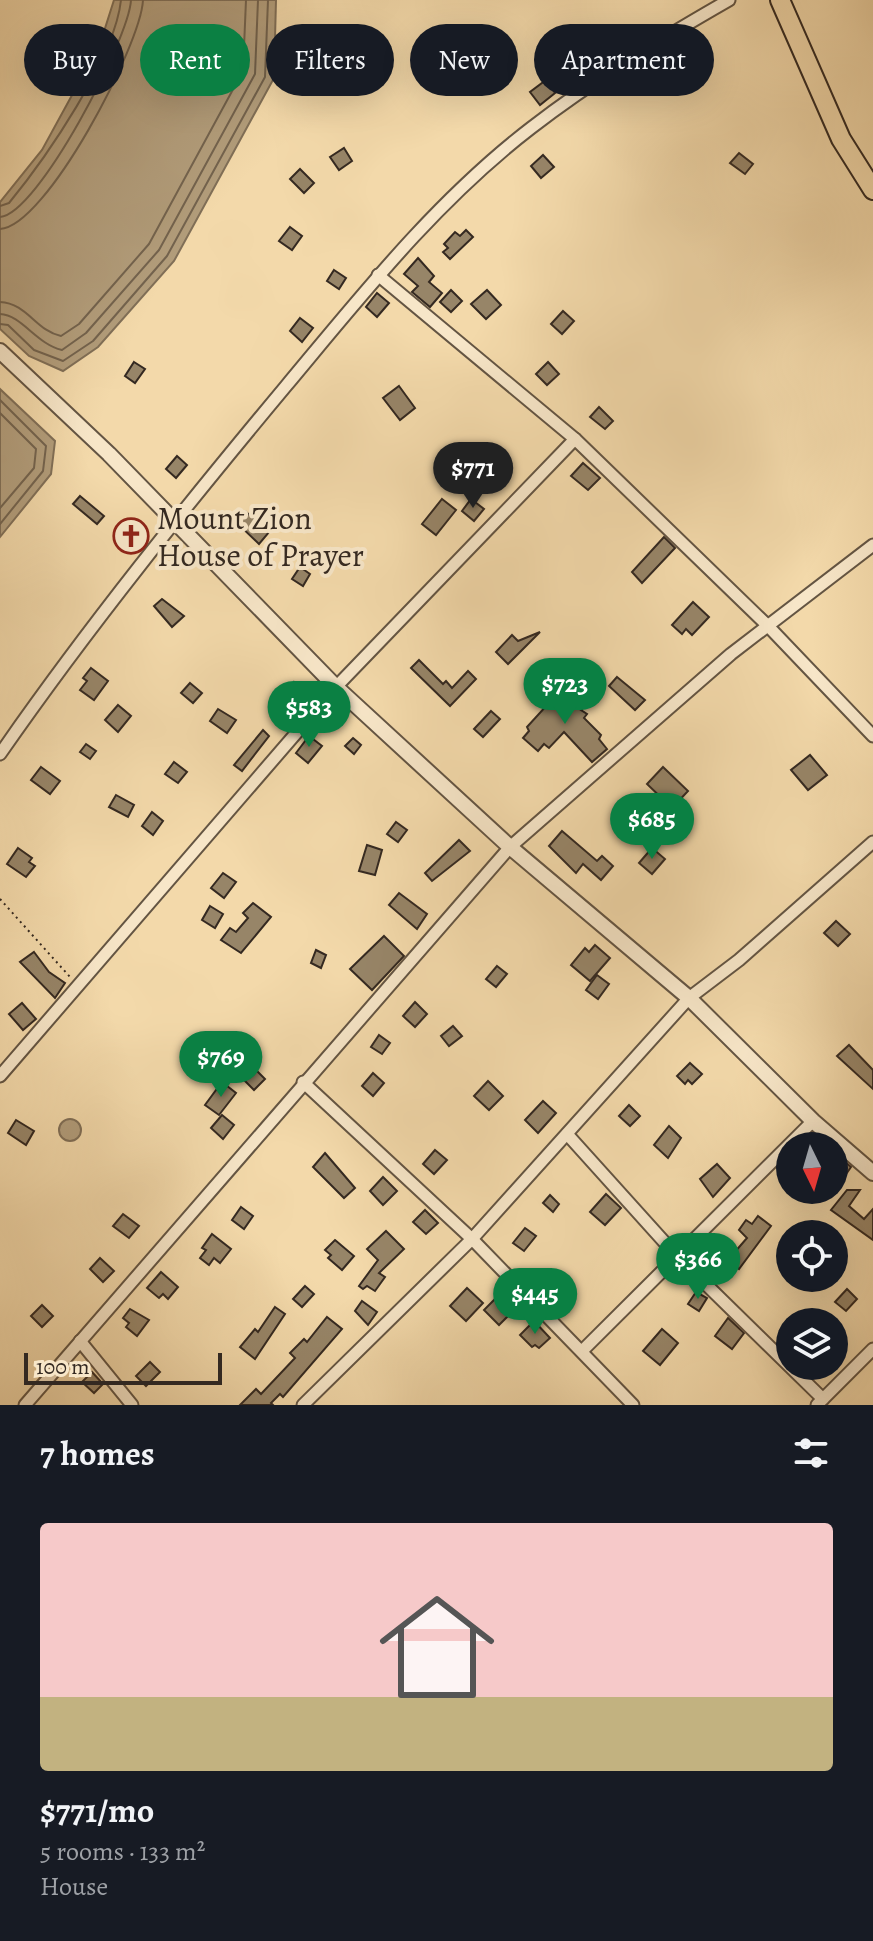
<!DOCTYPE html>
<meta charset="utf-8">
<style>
body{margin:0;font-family:Alegreya,serif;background:#242831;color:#f1f3f6;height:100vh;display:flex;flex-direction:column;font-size:30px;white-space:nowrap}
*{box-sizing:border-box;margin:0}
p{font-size:26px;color:#9ea1a6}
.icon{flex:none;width:44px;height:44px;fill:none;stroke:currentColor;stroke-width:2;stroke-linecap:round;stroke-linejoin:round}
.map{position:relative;height:1405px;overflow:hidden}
.details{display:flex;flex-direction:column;background:#171b24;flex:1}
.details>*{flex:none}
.banner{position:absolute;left:24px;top:24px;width:826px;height:72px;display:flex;gap:16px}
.needle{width:52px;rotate:175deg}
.tools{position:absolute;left:776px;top:1132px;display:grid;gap:16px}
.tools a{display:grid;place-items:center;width:72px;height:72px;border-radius:50%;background:#171b24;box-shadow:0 8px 32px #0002;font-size:40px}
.scale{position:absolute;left:24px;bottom:20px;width:198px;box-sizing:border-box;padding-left:8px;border:4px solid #342921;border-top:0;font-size:22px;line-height:28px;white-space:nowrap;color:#342921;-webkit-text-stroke:6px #f7e6c8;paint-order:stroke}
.price{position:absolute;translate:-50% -68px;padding:0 18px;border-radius:28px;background:#0b8043;color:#fff;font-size:26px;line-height:52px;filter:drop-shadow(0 2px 4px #0008)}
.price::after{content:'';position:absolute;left:50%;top:48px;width:24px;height:18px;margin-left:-12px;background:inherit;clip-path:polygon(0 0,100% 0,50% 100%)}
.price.current{background:#222;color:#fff}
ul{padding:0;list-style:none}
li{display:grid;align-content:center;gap:16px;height:424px;padding:0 40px}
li+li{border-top:2px solid #363941}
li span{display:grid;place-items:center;height:248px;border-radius:8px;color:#555}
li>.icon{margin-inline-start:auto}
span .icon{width:144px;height:144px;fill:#fffc;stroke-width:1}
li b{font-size:34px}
h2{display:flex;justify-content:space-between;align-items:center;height:96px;padding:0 40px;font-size:34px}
.chip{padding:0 28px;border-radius:36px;background:#171b24;box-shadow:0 8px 32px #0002;font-size:28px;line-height:72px}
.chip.current{background:#0b8043;color:#fff}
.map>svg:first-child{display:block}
.water{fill:#b29d7b;stroke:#806f57;stroke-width:2}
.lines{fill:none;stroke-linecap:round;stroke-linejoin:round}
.shore{stroke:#73634e;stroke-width:2}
.building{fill:#978568;stroke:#342921;stroke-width:2}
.minor-casing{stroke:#645543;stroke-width:15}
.tertiary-casing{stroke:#645543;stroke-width:18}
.trunk-casing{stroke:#342921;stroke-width:22}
.path{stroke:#342921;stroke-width:2;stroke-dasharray:2 4;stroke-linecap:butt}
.minor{stroke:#f7e6c8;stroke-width:11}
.tertiary{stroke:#f7e6c8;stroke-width:14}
.trunk{stroke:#f3d9aa;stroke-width:18}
.labels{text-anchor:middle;stroke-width:8;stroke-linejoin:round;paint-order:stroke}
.poi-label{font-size:32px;fill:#342921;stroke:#f7e6c8;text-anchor:start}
</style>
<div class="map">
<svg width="873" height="1405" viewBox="0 0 873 1405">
<rect width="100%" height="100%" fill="#f3d9aa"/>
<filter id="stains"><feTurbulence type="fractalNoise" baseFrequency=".0025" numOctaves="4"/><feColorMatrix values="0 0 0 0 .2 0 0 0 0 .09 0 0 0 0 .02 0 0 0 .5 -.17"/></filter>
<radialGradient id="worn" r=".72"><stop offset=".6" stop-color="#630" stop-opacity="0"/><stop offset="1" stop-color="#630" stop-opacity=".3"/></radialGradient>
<g class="water">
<path d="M114,0H276L274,78L174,261L98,347L63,371L29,356L0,329V202L42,150L100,44Z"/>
<path d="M0,389L55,441L51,474L0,537Z"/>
<circle cx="70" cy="1130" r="11"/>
</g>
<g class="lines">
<g class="shore">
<path d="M0,206L9,203C46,158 115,58 121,0"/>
<path d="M0,217C38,214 129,39 131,0"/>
<path d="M0,229C46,227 141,45 143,0"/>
<path d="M0,302C27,303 36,331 61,336L79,324L149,244L243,71L246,0"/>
<path d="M0,314C22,315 36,344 62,350L86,333L159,250L255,74L258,0"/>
<path d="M0,324L8,325L34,350L63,361L93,341L167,256L265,77L268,0"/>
<path d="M0,400L46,446L43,471L0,524"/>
<path d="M0,413L36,449L34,468L0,508"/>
</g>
</g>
<g class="building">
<path d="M610,39L617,58L603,66L595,45Z"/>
<path d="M698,43L711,63L699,70L686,51Z"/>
<path d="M578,63L584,75L570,82L564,70Z"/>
<path d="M546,80L555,93L540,105L530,92Z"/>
<path d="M344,148L352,161L339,170L330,157Z"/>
<path d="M739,153L753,164L745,174L730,163Z"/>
<path d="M543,155L554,167L541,178L531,166Z"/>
<path d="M300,169L314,183L304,193L290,179Z"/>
<path d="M290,227L302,236L292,250L279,241Z"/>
<path d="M466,230L473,237L450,259L443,252L448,248L444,244L455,232L460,236Z"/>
<path d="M418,258L434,276L429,282L442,293L430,307L412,292L418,286L404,274Z"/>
<path d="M334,270L346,278L339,289L327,281Z"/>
<path d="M451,290L462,301L451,312L440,302Z"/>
<path d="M487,290L501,305L486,319L471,304Z"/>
<path d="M377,293L389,303L377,317L366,307Z"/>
<path d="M563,311L574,321L562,334L551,324Z"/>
<path d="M300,318L313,328L302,342L290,331Z"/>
<path d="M134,362L145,369L135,383L125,376Z"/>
<path d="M548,362L559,374L547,385L536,374Z"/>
<path d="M399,386L415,408L400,420L383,398Z"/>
<path d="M599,407L613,421L605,429L590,417Z"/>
<path d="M177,456L187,465L176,478L166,469Z"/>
<path d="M583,463L600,478L588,490L571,476Z"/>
<path d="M80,496L104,516L97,524L73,504Z"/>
<path d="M442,499L456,510L436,535L422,524Z"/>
<path d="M471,499L484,509L474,521L462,511Z"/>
<path d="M246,512L270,531L259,544L237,523Z"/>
<path d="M664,537L675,548L642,583L632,572Z"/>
<path d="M300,567L310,574L303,586L292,579Z"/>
<path d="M162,599L184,616L172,627L154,606Z"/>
<path d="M693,602L709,617L692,635L686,629L682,634L672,625Z"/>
<path d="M540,632L508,664L496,652L512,635L518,641Z"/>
<path d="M419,660L443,684L446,681L452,688L468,671L476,679L450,706L411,668Z"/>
<path d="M91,668L108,681L94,700L80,690L87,681L83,678Z"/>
<path d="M617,677L645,700L635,710L609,686Z"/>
<path d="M294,682L308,693L296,706L284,695Z"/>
<path d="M190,683L202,693L193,703L181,693Z"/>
<path d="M570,691L586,705L581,710L587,714L584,718L601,735L599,739L607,749L592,762L564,732L549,748L544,744L538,751L523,738L529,731L527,727L558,693L566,695Z"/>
<path d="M118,705L131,716L118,732L105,720Z"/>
<path d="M218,709L236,720L227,733L210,721Z"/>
<path d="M491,711L500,719L483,737L474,729Z"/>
<path d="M263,730L269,736L242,771L234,765Z"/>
<path d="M309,736L322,746L308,763L296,753Z"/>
<path d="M353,738L361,745L354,754L345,746Z"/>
<path d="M86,744L96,751L90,759L80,752Z"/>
<path d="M810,755L827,775L808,790L791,770Z"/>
<path d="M174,762L187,772L178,783L165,774Z"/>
<path d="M41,767L60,781L50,794L31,780Z"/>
<path d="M663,767L688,791L672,808L647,784Z"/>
<path d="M116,795L134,805L128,817L109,807Z"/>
<path d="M152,812L163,821L153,835L142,826Z"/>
<path d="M396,822L407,830L398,842L387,834Z"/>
<path d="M562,831L597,861L602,856L613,866L601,880L583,864L576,873L549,846Z"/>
<path d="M459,840L470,851L432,881L425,873Z"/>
<path d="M367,845L382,850L375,875L359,871Z"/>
<path d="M18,848L32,858L29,862L35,866L26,877L7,864Z"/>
<path d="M652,848L665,859L652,874L639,863Z"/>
<path d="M223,873L236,882L224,898L211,888Z"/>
<path d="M399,893L427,914L417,929L389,905Z"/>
<path d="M253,903L271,917L241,953L221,940L230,928L236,932L248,918L243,913Z"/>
<path d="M210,906L223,914L215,928L202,920Z"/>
<path d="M836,921L850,934L838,946L824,933Z"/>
<path d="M384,936L404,956L372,990L350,969Z"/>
<path d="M595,945L610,958L590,981L571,965L585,948L589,952Z"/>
<path d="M316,950L326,955L321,968L311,963Z"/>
<path d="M34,952L49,972L65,983L55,998L20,962Z"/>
<path d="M497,966L507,974L496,987L486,979Z"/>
<path d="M597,975L609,984L598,999L586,990Z"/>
<path d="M415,1002L427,1014L415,1027L403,1016Z"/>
<path d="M22,1003L36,1019L23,1030L9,1014Z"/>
<path d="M453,1026L462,1036L449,1046L441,1036Z"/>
<path d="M379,1035L390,1043L382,1054L371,1047Z"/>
<path d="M849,1045L873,1070V1089L837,1056Z"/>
<path d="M690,1063L702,1074L692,1084L688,1080L685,1084L677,1076Z"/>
<path d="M254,1068L265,1079L254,1090L243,1079Z"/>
<path d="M373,1073L384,1083L373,1096L362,1086Z"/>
<path d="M488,1081L503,1096L489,1110L474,1096Z"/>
<path d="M222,1082L236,1093L219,1115L205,1105Z"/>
<path d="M543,1101L556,1113L538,1133L525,1120Z"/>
<path d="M629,1105L640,1116L630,1126L619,1116Z"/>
<path d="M222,1115L234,1125L223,1139L211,1128Z"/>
<path d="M16,1120L34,1131L26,1145L8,1133Z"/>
<path d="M669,1126L681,1138L668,1158L654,1145Z"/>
<path d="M435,1150L447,1160L434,1174L423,1164Z"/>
<path d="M325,1153L355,1188L344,1198L313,1167Z"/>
<path d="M834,1153L851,1167L842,1180L834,1174Z"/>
<path d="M717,1164L730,1178L713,1197L700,1179Z"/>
<path d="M383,1177L397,1191L383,1205L370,1191Z"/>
<path d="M790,1190H821L812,1202Z"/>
<path d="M847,1190H860L849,1206L864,1219L873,1209V1240L831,1210Z"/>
<path d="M606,1194L621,1208L605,1225L590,1212Z"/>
<path d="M550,1195L559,1204L553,1212L543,1203Z"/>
<path d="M241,1207L253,1216L244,1229L232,1220Z"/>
<path d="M425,1210L438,1223L426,1234L413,1222Z"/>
<path d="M123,1214L139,1226L129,1238L113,1226Z"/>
<path d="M758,1216L771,1226L739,1269L728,1260L747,1238L739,1230L746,1220L752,1224Z"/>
<path d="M525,1228L536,1236L524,1251L513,1243Z"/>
<path d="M386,1231L404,1249L379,1273L385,1277L375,1291L367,1286L363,1289L359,1286L378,1260L367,1249Z"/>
<path d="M212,1234L231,1249L220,1263L214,1258L209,1265L200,1258L206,1250L202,1248Z"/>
<path d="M335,1240L354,1256L342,1270L328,1258L331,1255L325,1250Z"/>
<path d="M100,1258L114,1271L103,1282L90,1269Z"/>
<path d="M161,1272L178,1287L168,1299L163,1294L159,1298L147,1288Z"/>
<path d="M305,1286L314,1294L302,1307L293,1299Z"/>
<path d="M467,1288L483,1303L466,1321L450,1306Z"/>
<path d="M847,1289L857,1299L846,1311L835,1302Z"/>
<path d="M696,1292L707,1298L699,1311L688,1304Z"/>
<path d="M497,1297L512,1312L499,1325L484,1310Z"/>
<path d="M362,1301L377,1312L368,1325L355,1311Z"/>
<path d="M42,1305L53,1316L42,1327L31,1316Z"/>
<path d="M275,1307L285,1314L255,1359L240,1347L255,1329L258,1332Z"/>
<path d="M130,1309L149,1320L137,1336L126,1327L129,1323L123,1318Z"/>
<path d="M327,1317L342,1329L283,1397L280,1394L271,1403L273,1405H240L256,1389L261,1394L295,1358L290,1353L304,1339L307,1342Z"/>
<path d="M728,1318L744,1333L732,1349L715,1336Z"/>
<path d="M534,1321L550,1338L539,1348L535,1345L532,1347L520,1335Z"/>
<path d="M662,1329L678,1343L660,1365L643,1351Z"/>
<path d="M150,1362L160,1372L146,1386L136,1376Z"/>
<path d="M92,1372L103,1384L94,1393L82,1382Z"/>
</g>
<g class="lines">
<defs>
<g id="minor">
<path d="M378,275L575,439L768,626L873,736"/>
<path d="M0,754C89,626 186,506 286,386C362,295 436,201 531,128C593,80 661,39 729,0"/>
<path d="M0,1076L336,687L575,439"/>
<path d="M303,1082L472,1239L633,1405"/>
<path d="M567,1134L676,1255L823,1399"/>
<path d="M80,1341L132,1405"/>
<path d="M582,1351L813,1121"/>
<path d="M25,1405L510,847L731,654L873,545"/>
<path d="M303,1405L472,1239L689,998L739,960L873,842"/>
<path d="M817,1405L873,1349"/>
</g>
<path id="tertiary" d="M0,351L109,454L336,687L510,847L689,998L813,1121L873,1173"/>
<path id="trunk" d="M780,0L841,139L873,190"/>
</defs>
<use href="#minor" class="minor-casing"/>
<use href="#tertiary" class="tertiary-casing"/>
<use href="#trunk" class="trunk-casing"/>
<path class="path" d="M0,899L70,977"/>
<use href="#minor" class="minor"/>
<use href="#tertiary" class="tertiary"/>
<use href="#trunk" class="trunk"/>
</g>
<defs>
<symbol id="church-ring" viewBox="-11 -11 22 22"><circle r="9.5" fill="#f7e6c8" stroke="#8f2418" stroke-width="1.5"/><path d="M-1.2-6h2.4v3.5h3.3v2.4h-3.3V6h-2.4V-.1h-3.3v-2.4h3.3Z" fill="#8f2418"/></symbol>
</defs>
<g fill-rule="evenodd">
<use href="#church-ring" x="111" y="516" width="40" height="40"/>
</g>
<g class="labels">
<g class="poi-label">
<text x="157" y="529">Mount Zion<tspan x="157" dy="37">House of Prayer</tspan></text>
</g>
</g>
<rect width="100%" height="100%" filter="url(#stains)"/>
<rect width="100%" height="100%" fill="url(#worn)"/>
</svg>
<div class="tools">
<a><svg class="needle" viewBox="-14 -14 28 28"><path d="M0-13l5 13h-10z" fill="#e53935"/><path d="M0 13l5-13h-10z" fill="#9ea1a6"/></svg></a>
<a><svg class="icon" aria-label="locate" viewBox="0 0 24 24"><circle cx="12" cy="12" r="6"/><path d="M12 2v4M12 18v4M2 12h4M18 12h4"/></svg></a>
<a><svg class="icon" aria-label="layers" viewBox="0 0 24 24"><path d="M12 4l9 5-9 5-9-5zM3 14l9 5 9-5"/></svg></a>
</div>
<div class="scale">100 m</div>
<b class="price current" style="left:473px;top:510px">$771</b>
<b class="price" style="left:565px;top:726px">$723</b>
<b class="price" style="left:309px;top:749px">$583</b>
<b class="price" style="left:652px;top:861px">$685</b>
<b class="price" style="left:221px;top:1099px">$769</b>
<b class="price" style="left:698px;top:1301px">$366</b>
<b class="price" style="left:535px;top:1336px">$445</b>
<div class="banner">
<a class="chip">Buy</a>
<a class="chip current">Rent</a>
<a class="chip">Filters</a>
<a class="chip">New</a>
<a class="chip">Apartment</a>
</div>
</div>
<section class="details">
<h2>7 homes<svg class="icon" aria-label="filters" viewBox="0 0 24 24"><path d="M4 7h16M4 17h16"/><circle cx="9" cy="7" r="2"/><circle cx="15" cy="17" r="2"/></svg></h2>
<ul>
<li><span style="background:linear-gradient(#f6c9c9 70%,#c2b280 0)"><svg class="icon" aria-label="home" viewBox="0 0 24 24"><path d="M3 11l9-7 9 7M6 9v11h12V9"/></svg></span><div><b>$771/mo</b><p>5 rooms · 133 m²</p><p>House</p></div></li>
</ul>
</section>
